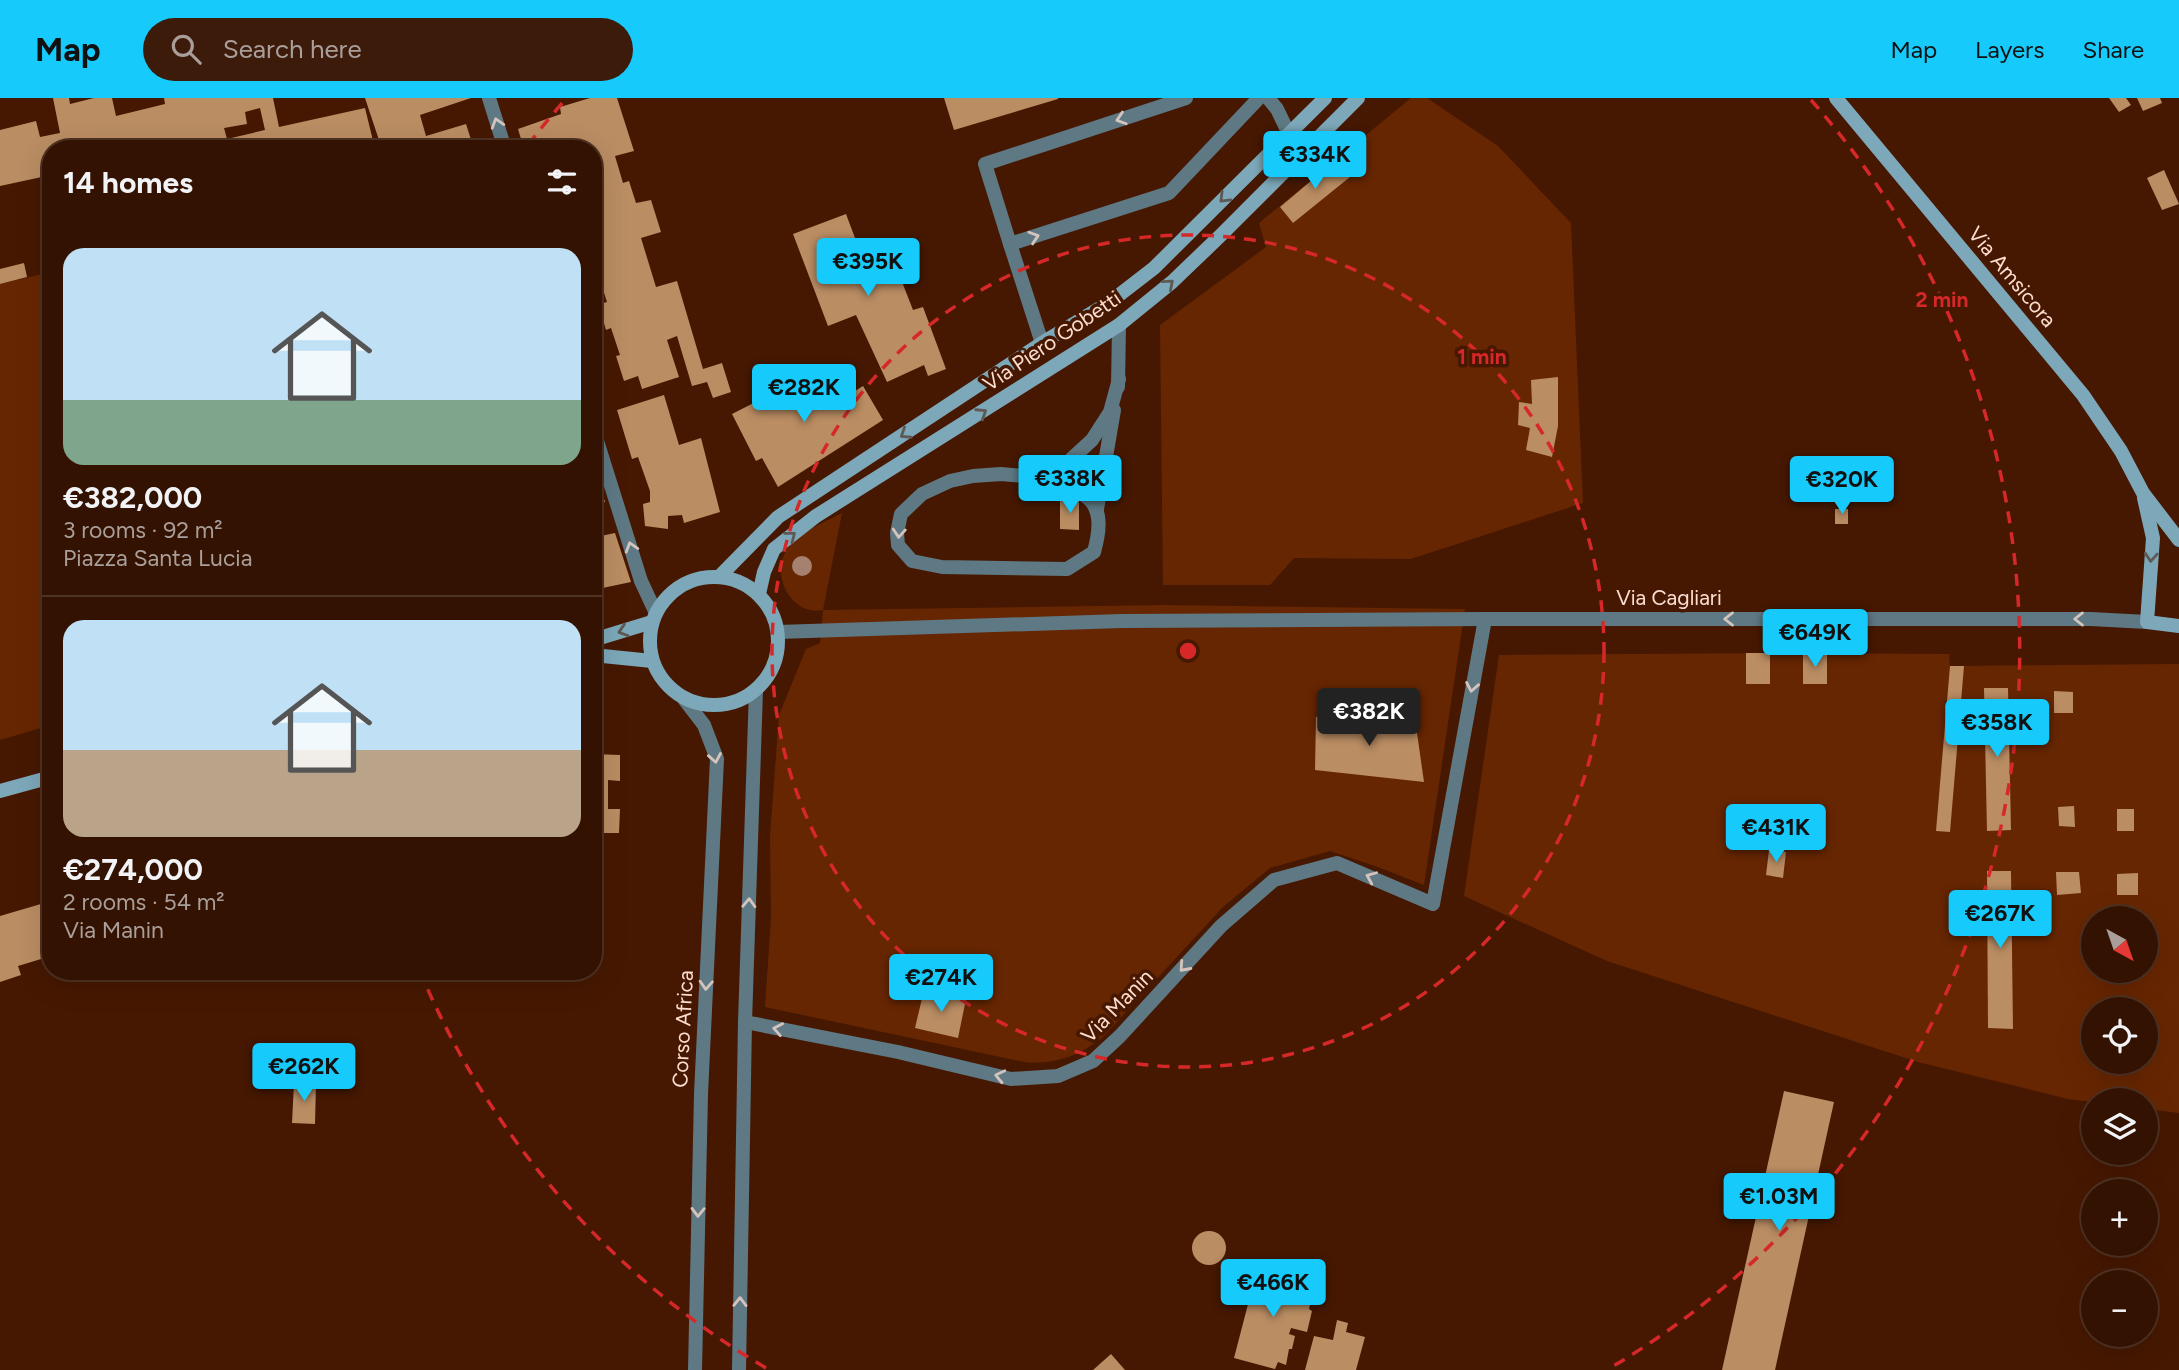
<!DOCTYPE html>
<meta charset="utf-8">
<style>
body{margin:0;font-family:Figtree,sans-serif;background:#3c1b0b;color:#f1f3f6;height:100vh;display:flex;flex-direction:column;font-size:26px;white-space:nowrap}
*{box-sizing:border-box;margin:0}
p{font-size:23px;color:#a99e99}
.icon{flex:none;width:38px;height:38px;fill:none;stroke:currentColor;stroke-width:2;stroke-linecap:round;stroke-linejoin:round}
.map{position:relative;flex:1;overflow:hidden}
.details{position:absolute;left:42px;top:42px;width:560px;height:840px;display:flex;flex-direction:column;background:#341201;border-radius:28px;box-shadow:0 7px 28px #0002,0 0 0 2px #4e3223}
.details>*{flex:none}
.needle{width:46px;rotate:140deg}
.buttons{position:absolute;left:2081px;top:808px;display:grid;gap:14px}
.buttons a{display:grid;place-items:center;width:77px;height:77px;border-radius:50%;background:#341201;box-shadow:0 7px 28px #0002,0 0 0 2px #4e3223;font-size:35px}
.price{position:absolute;translate:-50% -60px;padding:0 16px;border-radius:7px;background:#16cafb;color:#111;font-size:23px;line-height:46px;filter:drop-shadow(0 2px 4px #0008)}
.price::after{content:'';position:absolute;left:50%;top:42px;width:21px;height:16px;margin-left:-10px;background:inherit;clip-path:polygon(0 0,100% 0,50% 100%)}
.price.current{background:#222;color:#fff}
ul{padding:0;list-style:none}
li{display:grid;align-content:center;gap:14px;height:371px;padding:0 21px}
li+li{border-top:2px solid #4e3223}
li span{display:grid;place-items:center;height:217px;border-radius:21px;color:#555}
li>.icon{margin-inline-start:auto}
span .icon{width:126px;height:126px;fill:#fffc;stroke-width:1}
li b{font-size:30px}
h2{display:flex;justify-content:space-between;align-items:center;height:84px;padding:0 21px;font-size:30px}
header{display:flex;align-items:center;gap:42px;box-sizing:border-box;height:98px;padding:0 35px;background:#16cafb;color:#111}
header strong{font-size:33px}
nav{display:flex;gap:38px;margin-inline-start:auto;font-size:24px}
.search{width:490px;height:63px;background:#3c1b0b;display:flex;align-items:center;gap:18px;box-sizing:border-box;padding:0 24px;border-radius:38px;color:#a99e99;font-size:26px}
.map>svg:first-child{display:block}
.green{fill:#672602;fill-rule:evenodd}
.building{fill:#ba8d63;fill-rule:evenodd}
.lines{fill:none;stroke-linecap:round;stroke-linejoin:round}
.service{stroke:#5e7984;stroke-width:14}
.pedestrian{stroke:#5e7984;stroke-width:14}
.minor{stroke:#5e7984;stroke-width:14}
.tertiary{stroke:#5e7984;stroke-width:14}
.secondary{stroke:#7ca8b9;stroke-width:14}
.tree{fill:#a68170}
.oneway{stroke:#d5c4bd}
.oneway2{stroke:#5e5954}
.ring{fill:none;stroke:#d62828;stroke-width:3.5;stroke-dasharray:12 9}
.labels{text-anchor:middle;stroke-width:7;stroke-linejoin:round;paint-order:stroke}
.street-label{font-size:21px;fill:#fdddd0;stroke:#461801}
.centre{fill:#d62828;stroke:#461801;stroke-width:3.5}
.ring-label{font-size:21px;text-anchor:middle;font-weight:bold;fill:#d62828;stroke:#461801;stroke-width:7;stroke-linejoin:round;paint-order:stroke}
</style>
<header>
<strong>Map</strong>
<div class="search"><svg class="icon" aria-label="search" viewBox="0 0 24 24"><circle cx="10" cy="10" r="6"/><path d="M15 15l6 6"/></svg>Search here</div>
<nav><a>Map</a><a>Layers</a><a>Share</a></nav>
</header>
<div class="map">
<svg width="2179" height="1272" viewBox="0 0 2179 1272">
<rect width="100%" height="100%" fill="#461801"/>
<g class="green">
<path d="M1411,0H1427L1498,48L1571,125L1583,405L1411,461L1294,460L1270,487H1163L1160,227L1266,149L1259,125Z"/>
<path d="M51,174V627L0,642V186Z"/>
<path d="M842,415L823,512L1164,507L1465,511L1424,787L1378,769L1330,753L1270,770L1223,809L1103,939C1080,958 1054,967 1024,964L765,909L771,820L770,738L779,617L806,551L820,545L823,512C791,518 770,477 787,451C799,433 824,425 842,415Z"/>
<path d="M1779,555L1949,556L1950,568L2179,566V1015L2146,1011V1003L2093,1004L2068,1001L1918,964L1607,863L1464,798L1499,557ZM2093,821H2146V873H2093ZM2093,912H2146V964H2093Z"/>
</g>
<g class="building">
<path d="M53,0H69L70,6L94,0H112L116,18L165,6L164,0H273L279,29L365,10L375,51H51V77L0,88V32L36,23L40,39L60,35ZM260,10L265,32L227,41L224,30L247,26L245,14Z"/>
<path d="M365,0H471L420,17L426,38L466,26L474,51H382Z"/>
<path d="M590,0H617L634,53L615,58L623,85L629,83L636,105L651,102L661,134L641,140L656,189L677,183L703,271L722,265L731,294L713,300L707,284L692,288L677,238L667,242L679,279L642,291L638,278L624,283L616,258L620,257L611,230L606,232L603,222L593,226V208L607,204L598,176L593,177V51H524L518,31L561,16L560,9Z"/>
<path d="M944,0H1058V1L954,32Z"/>
<path d="M2109,0H2126L2131,7L2119,14Z"/>
<path d="M2137,0H2160L2162,5L2143,13Z"/>
<path d="M1336,62L1350,79L1293,125L1280,109Z"/>
<path d="M2164,72L2179,106L2162,112L2147,80Z"/>
<path d="M846,116L864,164L890,153L913,212L923,209L946,271L928,278L924,267L887,284L856,217L828,228L793,136Z"/>
<path d="M24,165L27,179L0,186V171Z"/>
<path d="M829,267L838,289L832,291L839,303L863,288L883,322L778,389L762,360L756,363L732,316Z"/>
<path d="M1558,279V328L1552,359L1526,352L1530,330L1518,327L1519,304L1532,306L1531,282Z"/>
<path d="M664,297L679,347L701,340L720,414L684,425L682,417L668,418V431L645,428L643,406L650,404V393L638,359L632,361L617,312Z"/>
<path d="M596,376L605,404L593,407V377Z"/>
<path d="M1060,403H1079V432L1060,431Z"/>
<rect x="1835" y="411" width="13" height="15"/>
<path d="M593,433L596,439L615,435L631,484L593,492Z"/>
<rect x="1746" y="555" width="24" height="31"/>
<path d="M1803,555L1827,556V586H1803Z"/>
<path d="M1950,568H1964L1950,734L1936,733Z"/>
<path d="M1984,590H2008L2011,732L1987,733Z"/>
<path d="M2054,593L2073,594V615H2054Z"/>
<path d="M1316,619L1415,621L1424,684L1315,672Z"/>
<path d="M593,656L620,657V683L608,682V711H620L619,735H593Z"/>
<path d="M2074,708L2075,729L2059,728L2058,709Z"/>
<rect x="2117" y="711" width="17" height="22"/>
<path d="M1769,752L1786,754L1783,780L1766,777Z"/>
<path d="M1987,773H2011L2013,931L1988,930Z"/>
<path d="M2056,774H2079L2081,795L2057,797Z"/>
<path d="M2138,775V797H2117V776Z"/>
<path d="M51,803V858L18,868L21,877L0,884V818Z"/>
<path d="M60,873H85L81,884L62,877Z"/>
<path d="M924,892L966,901L958,940L915,930Z"/>
<path d="M294,985H316L315,1026L292,1025Z"/>
<path d="M1784,993L1834,1004L1775,1272H1722Z"/>
<circle cx="1209" cy="1150" r="17"/>
<path d="M1259,1164L1275,1168L1271,1182L1322,1195L1320,1205L1311,1203L1309,1211L1312,1213L1307,1234L1291,1230L1289,1236L1295,1238L1292,1251H1289L1286,1267L1278,1264L1275,1271L1234,1260Z"/>
<path d="M1337,1222L1348,1225L1346,1234L1365,1239L1356,1272H1305L1314,1238L1333,1242Z"/>
<path d="M1111,1256L1125,1272H1093Z"/>
</g>
<g class="lines">
<g class="service">
<path d="M1186,0L985,66L1010,146L1169,95L1259,0"/>
<path d="M1268,0L1277,11L1289,36"/>
<path d="M1010,146L1042,245"/>
<path d="M1118,289L1119,227"/>
<path d="M1036,379C1083,394 1110,397 1094,454L1067,471L942,469L912,463L898,447L897,435L901,416L922,396L950,383L973,378L1001,376L1036,379L1067,365L1092,342L1110,314L1119,281"/>
<path d="M1097,411L1114,312"/>
</g>
<path class="pedestrian" d="M778,534L1122,523L1485,521"/>
<g class="minor">
<path d="M489,0L505,51"/>
<path d="M593,330L641,483L655,513"/>
<path d="M745,924L898,954L1011,981L1058,978L1093,963L1120,938L1221,828L1274,782L1337,765L1433,806L1485,521H2091L2147,524"/>
</g>
<g class="tertiary">
<path d="M684,601L704,627L717,661L701,996L695,1272"/>
<path d="M739,1272L745,924L756,592"/>
</g>
<g class="secondary">
<path d="M1836,0L2083,297L2121,353L2143,395L2179,442"/>
<path d="M2144,400L2153,440L2147,524L2179,528"/>
<path d="M720,478L778,419L1042,245L1110,204L1154,170L1325,0"/>
<circle cx="714" cy="543" r="64"/>
<path d="M759,496L764,474L774,451L816,418L1119,227L1172,184L1220,138L1358,0"/>
<path d="M593,542L652,524"/>
<path d="M593,557L652,563"/>
<path d="M0,693L51,679"/>
</g>
</g>
<circle class="tree" cx="802" cy="468" r="10"/>
<defs><path id="oneway-chevron" d="M-2-3.5L2.5 0L-2 3.5" fill="none" stroke-width="1.6" stroke-linecap="round" stroke-linejoin="round" transform="scale(1.75)"/></defs>
<g class="oneway">
<use href="#oneway-chevron" transform="translate(1121 21) rotate(162)"/>
<use href="#oneway-chevron" transform="translate(497 25) rotate(-107)"/>
<use href="#oneway-chevron" transform="translate(1034 139) rotate(-18)"/>
<use href="#oneway-chevron" transform="translate(899 435) rotate(94)"/>
<use href="#oneway-chevron" transform="translate(631 449) rotate(-107)"/>
<use href="#oneway-chevron" transform="translate(1729 521) rotate(180)"/>
<use href="#oneway-chevron" transform="translate(2079 521) rotate(180)"/>
<use href="#oneway-chevron" transform="translate(1472 589) rotate(100)"/>
<use href="#oneway-chevron" transform="translate(715 660) rotate(80)"/>
<use href="#oneway-chevron" transform="translate(1371 779) rotate(-157)"/>
<use href="#oneway-chevron" transform="translate(749 805) rotate(-88)"/>
<use href="#oneway-chevron" transform="translate(1184 869) rotate(132)"/>
<use href="#oneway-chevron" transform="translate(706 887) rotate(93)"/>
<use href="#oneway-chevron" transform="translate(778 931) rotate(-169)"/>
<use href="#oneway-chevron" transform="translate(1000 978) rotate(-167)"/>
<use href="#oneway-chevron" transform="translate(698 1114) rotate(91)"/>
<use href="#oneway-chevron" transform="translate(740 1204) rotate(-89)"/>
</g>
<g class="oneway2">
<use href="#oneway-chevron" transform="translate(1224 100) rotate(135)"/>
<use href="#oneway-chevron" transform="translate(1169 186) rotate(-41)"/>
<use href="#oneway-chevron" transform="translate(982 315) rotate(-33)"/>
<use href="#oneway-chevron" transform="translate(905 336) rotate(147)"/>
<use href="#oneway-chevron" transform="translate(791 438) rotate(-38)"/>
<use href="#oneway-chevron" transform="translate(2151 459) rotate(94)"/>
<use href="#oneway-chevron" transform="translate(623 533) rotate(162)"/>
</g>
<g class="ring">
<circle cx="1188" cy="553" r="416"/>
<path d="M766 1270A832 832 0 0 1 422 878M528 47A832 832 0 0 1 565 2M1811 2A832 832 0 0 1 1610 1270"/>
</g>
<g class="labels">
<g class="street-label">
<text transform="translate(2012 179) rotate(50)" y="7">Via Amsicora</text>
<text transform="translate(1052 243) rotate(-34)" y="7">Via Piero Gobetti</text>
<text x="1669" y="507">Via Cagliari</text>
<text transform="translate(1117 908) rotate(-46)" y="7">Via Manin</text>
<text transform="translate(683 931) rotate(-87)" y="7">Corso Africa</text>
</g>
</g>
<circle cx="1188" cy="553" r="10" class="centre"/>
<g class="ring-label">
<text x="1942" y="209">2 min</text>
<text x="1482" y="266">1 min</text>
</g>
</svg>
<div class="buttons">
<a><svg class="needle" viewBox="-14 -14 28 28"><path d="M0-13l5 13h-10z" fill="#e53935"/><path d="M0 13l5-13h-10z" fill="#a99e99"/></svg></a>
<a><svg class="icon" aria-label="locate" viewBox="0 0 24 24"><circle cx="12" cy="12" r="6"/><path d="M12 2v4M12 18v4M2 12h4M18 12h4"/></svg></a>
<a><svg class="icon" aria-label="layers" viewBox="0 0 24 24"><path d="M12 4l9 5-9 5-9-5zM3 14l9 5 9-5"/></svg></a>
<a>+</a>
<a>−</a>
</div>
<b class="price" style="left:1315px;top:93px">€334K</b>
<b class="price" style="left:868px;top:200px">€395K</b>
<b class="price" style="left:804px;top:326px">€282K</b>
<b class="price" style="left:1070px;top:417px">€338K</b>
<b class="price" style="left:1842px;top:418px">€320K</b>
<b class="price" style="left:1815px;top:571px">€649K</b>
<b class="price current" style="left:1369px;top:650px">€382K</b>
<b class="price" style="left:1997px;top:661px">€358K</b>
<b class="price" style="left:1776px;top:766px">€431K</b>
<b class="price" style="left:2000px;top:852px">€267K</b>
<b class="price" style="left:941px;top:916px">€274K</b>
<b class="price" style="left:304px;top:1005px">€262K</b>
<b class="price" style="left:1779px;top:1135px">€1.03M</b>
<b class="price" style="left:1273px;top:1221px">€466K</b>
<section class="details">
<h2>14 homes<svg class="icon" aria-label="filters" viewBox="0 0 24 24"><path d="M4 7h16M4 17h16"/><circle cx="9" cy="7" r="2"/><circle cx="15" cy="17" r="2"/></svg></h2>
<ul>
<li><span style="background:linear-gradient(#bfe0f5 70%,#7fa58c 0)"><svg class="icon" aria-label="home" viewBox="0 0 24 24"><path d="M3 11l9-7 9 7M6 9v11h12V9"/></svg></span><div><b>€382,000</b><p>3 rooms · 92 m²</p><p>Piazza Santa Lucia</p></div></li>
<li><span style="background:linear-gradient(#bfe0f5 60%,#b9a48a 0)"><svg class="icon" aria-label="home" viewBox="0 0 24 24"><path d="M3 11l9-7 9 7M6 9v11h12V9"/></svg></span><div><b>€274,000</b><p>2 rooms · 54 m²</p><p>Via Manin</p></div></li>
</ul>
</section>
</div>
